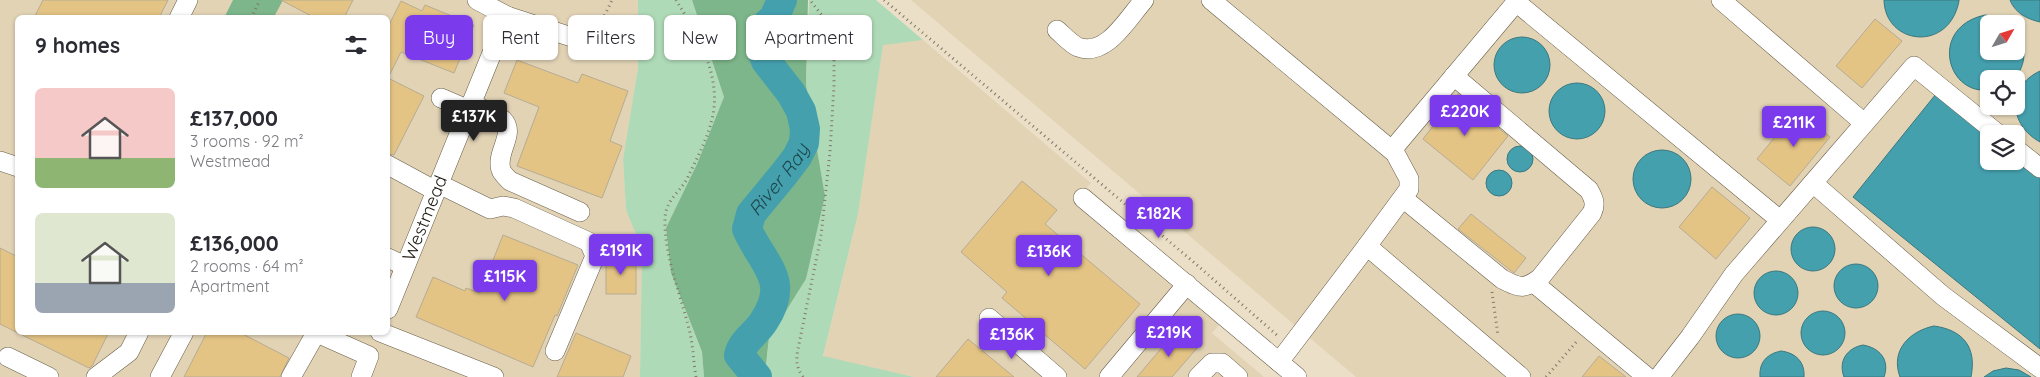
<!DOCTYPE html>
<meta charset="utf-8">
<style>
body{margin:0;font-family:Quicksand,sans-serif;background:#f7f7f7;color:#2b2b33;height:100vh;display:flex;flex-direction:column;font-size:19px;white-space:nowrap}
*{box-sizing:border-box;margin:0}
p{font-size:16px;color:#7c7c81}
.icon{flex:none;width:28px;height:28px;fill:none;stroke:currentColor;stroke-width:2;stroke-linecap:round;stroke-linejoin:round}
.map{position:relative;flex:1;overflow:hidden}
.sheet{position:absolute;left:15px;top:15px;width:375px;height:320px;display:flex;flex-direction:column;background:#fff;border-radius:8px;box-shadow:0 1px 4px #0004}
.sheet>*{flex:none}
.guide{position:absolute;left:405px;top:15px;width:475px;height:45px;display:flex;gap:10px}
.needle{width:32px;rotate:51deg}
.fabs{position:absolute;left:1980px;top:15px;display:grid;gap:10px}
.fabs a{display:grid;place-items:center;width:45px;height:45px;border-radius:8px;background:#fff;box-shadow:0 1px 4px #0004;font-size:25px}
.price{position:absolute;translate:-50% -42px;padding:0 11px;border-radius:5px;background:#7c3aed;color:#fff;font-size:16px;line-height:32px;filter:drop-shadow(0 1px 2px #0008)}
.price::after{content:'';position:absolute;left:50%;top:30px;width:15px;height:11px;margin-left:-8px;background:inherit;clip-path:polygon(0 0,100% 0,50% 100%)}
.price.current{background:#222;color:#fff}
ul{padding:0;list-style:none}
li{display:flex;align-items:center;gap:15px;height:125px;padding:0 20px}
li span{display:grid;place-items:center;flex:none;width:140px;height:100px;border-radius:8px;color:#555}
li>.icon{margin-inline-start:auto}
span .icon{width:60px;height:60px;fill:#fffc;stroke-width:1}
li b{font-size:21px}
h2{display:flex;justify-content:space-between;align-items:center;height:60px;padding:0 20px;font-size:21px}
.chip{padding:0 18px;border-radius:8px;background:#fff;box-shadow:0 1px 4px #0004;font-size:18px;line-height:45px}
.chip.current{background:#7c3aed;color:#fff}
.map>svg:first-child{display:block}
.built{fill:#e2d3b5;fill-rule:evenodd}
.green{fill:#aedab7}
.forest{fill:#7db68a}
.water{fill:#45a0ae;stroke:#39787f}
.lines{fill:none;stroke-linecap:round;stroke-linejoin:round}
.river{stroke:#45a0ae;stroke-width:30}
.building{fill:#e4c485;stroke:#b6ab94}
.minor-casing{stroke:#675d48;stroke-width:20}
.path{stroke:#807868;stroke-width:3;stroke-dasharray:1 4;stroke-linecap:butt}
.minor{stroke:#fff;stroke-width:19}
.labels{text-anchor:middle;stroke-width:5;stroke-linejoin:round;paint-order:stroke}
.street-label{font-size:18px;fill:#1d1910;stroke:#fff}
.water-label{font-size:19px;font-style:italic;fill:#1d474d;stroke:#fff}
</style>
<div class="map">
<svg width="2040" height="377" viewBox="0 0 2040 377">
<rect width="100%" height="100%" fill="#ebdfc8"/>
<g class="built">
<path d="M0,0H638V68L623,159L626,210L642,249L640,377H0ZM18,18H388V332H18Z"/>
<path d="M911,0H2040V377H1356ZM1989,24H2016V51H1989ZM1989,79H2016V106H1989ZM1989,134H2016V161H1989Z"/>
<path d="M923,40L1091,183L1087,187L1148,239L1137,254L1219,325L1212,333L1264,377H914L823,357L858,214L883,44Z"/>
</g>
<g class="green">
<path d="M638,0H692L724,97L697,164L666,228L671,273L702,353L704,377H640L642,249L626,210L623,159L638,68Z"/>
<path d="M809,0H876L923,40L883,45L858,214L823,356L914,377H766L757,355L767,356L769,338L806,279L825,196L806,85Z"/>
</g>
<g class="forest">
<path d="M233,0H283L274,17L224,18Z"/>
<path d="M692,0H808L806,85L825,196L806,279L769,338L765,372L769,377H704L702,352L671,273L666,228L697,164L724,97Z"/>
</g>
<g class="water">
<path d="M1884,0H1959V1C1949,53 1885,45 1884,0Z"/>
<path d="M2010,0H2040V22C2027,19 2015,13 2010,0Z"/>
<path d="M1985,15L1998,17L2010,24H1989V51H2016V30C2027,44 2027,65 2014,79H1989V90C1946,95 1929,27 1985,15Z"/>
<circle cx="1522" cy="65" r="28"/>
<path d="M2040,71V142C2009,125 2006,87 2040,71Z"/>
<circle cx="1577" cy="111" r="28"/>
<path d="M1936,94L1989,136V161H2016V159L2040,178V349L1853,197Z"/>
<circle cx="1520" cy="159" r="13"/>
<circle cx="1662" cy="179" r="29"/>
<circle cx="1499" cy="183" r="13"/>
<circle cx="1813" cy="249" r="22"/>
<circle cx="1856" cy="286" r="22"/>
<circle cx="1776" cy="293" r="22"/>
<circle cx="1823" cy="333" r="22"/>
<circle cx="1738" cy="336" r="22"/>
<path d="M1934,326C1963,330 1977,347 1971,377H1900C1890,350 1910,331 1934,326Z"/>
<path d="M1863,345C1880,348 1890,360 1884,377H1844C1838,361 1847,348 1863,345Z"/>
<path d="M1781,351C1796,353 1805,362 1804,377H1760C1759,362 1767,354 1781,351Z"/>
<path d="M2006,368L2019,370L2031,377H1984L1993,371Z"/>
</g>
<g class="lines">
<path class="river" id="s1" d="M757,377L739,355C743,340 756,334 764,321C791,280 763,265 747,229L751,214L784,174L797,157L804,143L805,129L801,111L791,93L766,61L762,50L766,25L774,18L782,0"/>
</g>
<g class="building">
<path d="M43,0H168L159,18H34Z"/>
<path d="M281,0H353L344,18H315Z"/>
<path d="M401,1L422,11L425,5L474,25L454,73L401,52L388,78L424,96L394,155L388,154V27Z"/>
<path d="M1875,19L1902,41L1862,88L1836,66Z"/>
<path d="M517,60L578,83L582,74L628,91L610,141L622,146L602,198L517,166L539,107L504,93Z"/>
<path d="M1458,94L1508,136L1473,180L1423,139Z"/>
<path d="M1797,110L1830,137L1790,186L1757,159Z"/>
<path d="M1022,181L1057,210L1045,224L1140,304L1085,369L1002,298L1007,292L961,252Z"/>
<path d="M1712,187L1750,218L1716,259L1679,227Z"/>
<path d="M1471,214L1526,258L1514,273L1458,229Z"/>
<path d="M503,235L578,265L557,316L555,315L533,367L416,317L433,277L465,291L466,288L480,293Z"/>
<path d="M0,248L18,257V332H109L92,366L89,368L0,324Z"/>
<rect x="606" y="259" width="30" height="35"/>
<path d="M1176,331L1197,348L1172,377H1137Z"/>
<path d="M207,332H239L289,358L280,377H184Z"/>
<path d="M576,333L631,356L623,377H557Z"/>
<path d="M968,339L1014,377H936Z"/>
<path d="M1599,356L1626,377H1582Z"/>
</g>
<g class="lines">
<defs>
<g id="minor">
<path d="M1211,0L1395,153L1409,179V189L1367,246L1521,377"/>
<path d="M1721,0L1864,123"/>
<path d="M1516,2L1780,220"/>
<path d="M507,16L590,43"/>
<path d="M179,18L188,0"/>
<path d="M1057,30C1063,35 1071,44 1078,47C1106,58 1128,18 1144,0"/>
<path d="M441,98L469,110"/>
<path d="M471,104C481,109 495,112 503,120C517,134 493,155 502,172C504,175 507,178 510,181L580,212"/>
<path d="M2016,149L2040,168"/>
<path d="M1392,150L1518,0"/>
<path d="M0,161L18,167"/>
<path d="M388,165L436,191"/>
<path d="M1813,183L1943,296L2040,368"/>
<path d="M439,184L490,209L503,206L514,208L589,242L595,256L555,351"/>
<path d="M1083,198L1297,377"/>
<path d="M1404,199L1502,279C1519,288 1524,290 1540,278L1592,213C1596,204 1594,199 1589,190L1454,76"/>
<path d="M388,258L405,266"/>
<path d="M1534,283L1647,377"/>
<path id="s2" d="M388,309L507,16L477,0"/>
<path d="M989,318L1057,377"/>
<path d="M315,332L369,356L361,377"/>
<path d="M380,332L494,377"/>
<path d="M8,357L49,377"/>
<path d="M1279,362L1367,246"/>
<path d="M96,377L129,352L139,332"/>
<path d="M160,377L184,332"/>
<path d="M291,377L316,333"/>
<path d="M1109,377L1187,284"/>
<path d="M1198,377L1212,363H1222L1238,377"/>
<path d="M1659,377L1690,337L1734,274L1914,66L1998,134"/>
</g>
</defs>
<use href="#minor" class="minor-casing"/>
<g class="path">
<path d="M676,0C698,36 724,79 711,123C706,142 695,162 687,179C679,193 666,200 665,218C664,255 679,289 688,325C693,342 693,359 696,377"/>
<path d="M884,0L1197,265L1278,336"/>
<path d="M251,18L260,0"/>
<path d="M598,29L612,0"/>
<path d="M1492,292L1498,336"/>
<path d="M803,377C796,367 796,360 798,349L821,236L830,152L834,85V60L830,26L810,0"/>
<path d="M1546,377L1578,340"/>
</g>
<use href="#minor" class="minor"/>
</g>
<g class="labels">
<g class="street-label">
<text dy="6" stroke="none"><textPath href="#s2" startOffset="98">Westmead</textPath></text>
</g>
<g class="water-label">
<text dy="7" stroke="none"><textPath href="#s1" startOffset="232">River Ray</textPath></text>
</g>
</g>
</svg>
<div class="fabs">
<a><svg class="needle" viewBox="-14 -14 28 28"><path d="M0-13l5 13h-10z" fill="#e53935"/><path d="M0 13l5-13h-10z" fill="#7c7c81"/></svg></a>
<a><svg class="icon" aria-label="locate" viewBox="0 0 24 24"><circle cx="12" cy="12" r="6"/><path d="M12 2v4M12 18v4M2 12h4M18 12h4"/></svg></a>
<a><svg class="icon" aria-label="layers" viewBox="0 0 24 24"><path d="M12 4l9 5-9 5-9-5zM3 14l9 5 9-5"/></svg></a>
</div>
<b class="price" style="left:1465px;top:137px">£220K</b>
<b class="price current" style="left:474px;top:142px">£137K</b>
<b class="price" style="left:1794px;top:148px">£211K</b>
<b class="price" style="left:1159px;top:239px">£182K</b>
<b class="price" style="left:621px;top:276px">£191K</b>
<b class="price" style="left:1049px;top:277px">£136K</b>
<b class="price" style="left:505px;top:302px">£115K</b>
<b class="price" style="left:1169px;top:358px">£219K</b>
<b class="price" style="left:1012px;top:360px">£136K</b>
<div class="guide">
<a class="chip current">Buy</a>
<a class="chip">Rent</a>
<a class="chip">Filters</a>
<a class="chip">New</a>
<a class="chip">Apartment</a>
</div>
<section class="sheet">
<h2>9 homes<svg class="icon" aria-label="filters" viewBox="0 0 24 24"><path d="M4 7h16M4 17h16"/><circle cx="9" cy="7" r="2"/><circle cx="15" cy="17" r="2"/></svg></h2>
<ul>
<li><span style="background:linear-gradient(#f6c9c9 70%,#8fb573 0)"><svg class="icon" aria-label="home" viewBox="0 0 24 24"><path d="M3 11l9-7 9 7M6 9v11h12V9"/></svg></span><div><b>£137,000</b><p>3 rooms · 92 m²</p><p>Westmead</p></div></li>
<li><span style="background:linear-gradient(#dfe7d0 70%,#9aa5b1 0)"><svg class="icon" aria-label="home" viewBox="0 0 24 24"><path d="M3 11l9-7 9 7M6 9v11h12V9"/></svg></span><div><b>£136,000</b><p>2 rooms · 64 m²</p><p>Apartment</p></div></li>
</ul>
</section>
</div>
